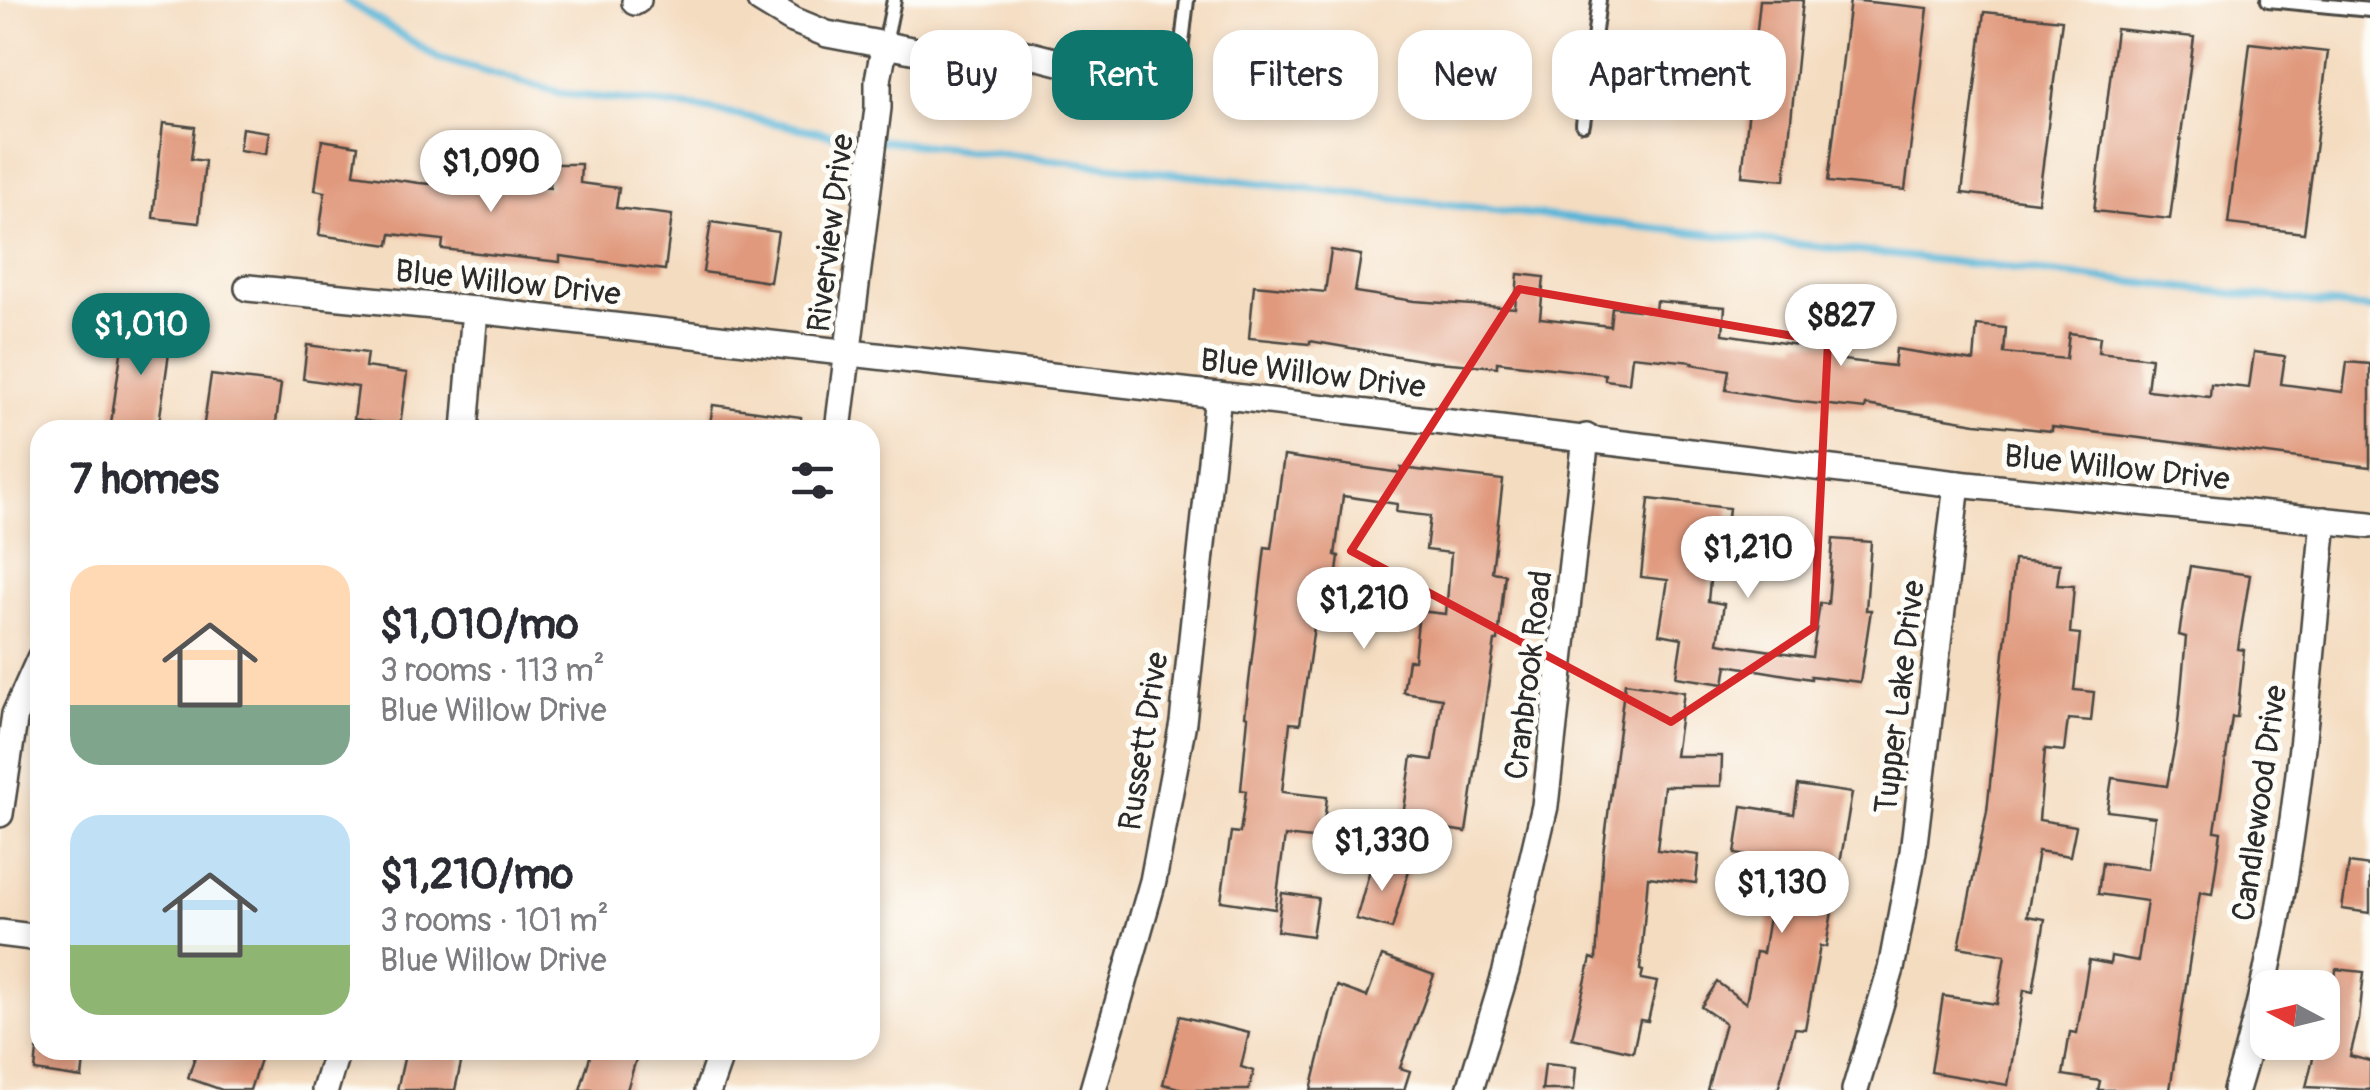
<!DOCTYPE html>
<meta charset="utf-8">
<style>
body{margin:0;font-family:Pangolin,sans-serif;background:#f7f7f7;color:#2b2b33;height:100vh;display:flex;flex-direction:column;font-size:38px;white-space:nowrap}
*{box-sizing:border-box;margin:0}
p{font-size:32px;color:#7c7c81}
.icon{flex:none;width:55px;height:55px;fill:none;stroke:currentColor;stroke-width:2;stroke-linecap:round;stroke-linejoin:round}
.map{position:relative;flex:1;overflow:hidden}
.panel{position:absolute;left:30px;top:420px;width:850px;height:640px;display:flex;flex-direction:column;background:#fff;border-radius:30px;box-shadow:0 5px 15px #0003}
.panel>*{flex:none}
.banner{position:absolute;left:910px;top:30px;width:950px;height:90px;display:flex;gap:20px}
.needle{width:65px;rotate:277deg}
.controls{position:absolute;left:2250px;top:970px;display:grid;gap:20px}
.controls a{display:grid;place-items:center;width:90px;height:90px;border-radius:20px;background:#fff;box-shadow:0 5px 15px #0003;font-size:50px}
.price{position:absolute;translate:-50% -85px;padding:0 22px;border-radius:35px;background:#fff;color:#222;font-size:32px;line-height:65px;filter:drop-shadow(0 2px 5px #0008)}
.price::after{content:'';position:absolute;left:50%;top:60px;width:30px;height:22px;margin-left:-15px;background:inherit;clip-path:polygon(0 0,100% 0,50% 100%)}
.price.active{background:#0f766e;color:#fff}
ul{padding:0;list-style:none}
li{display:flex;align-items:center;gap:30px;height:250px;padding:0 40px}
li span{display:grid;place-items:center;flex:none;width:280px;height:200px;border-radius:30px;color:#555}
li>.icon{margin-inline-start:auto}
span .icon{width:120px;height:120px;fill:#fffc;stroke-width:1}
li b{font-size:42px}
h2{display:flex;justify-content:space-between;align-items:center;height:120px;padding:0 40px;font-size:42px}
.tag{padding:0 35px;border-radius:30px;background:#fff;box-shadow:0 5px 15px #0003;font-size:35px;line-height:90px}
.tag.active{background:#0f766e;color:#fff}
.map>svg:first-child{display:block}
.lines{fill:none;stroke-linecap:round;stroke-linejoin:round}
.stream{stroke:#5ab5d7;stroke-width:8}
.building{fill:#e0997d}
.service-casing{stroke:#494641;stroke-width:18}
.minor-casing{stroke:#494641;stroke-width:30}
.service{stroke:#fff;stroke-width:12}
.minor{stroke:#fff;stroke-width:25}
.marked{fill:none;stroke:#d62828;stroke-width:8;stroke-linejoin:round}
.labels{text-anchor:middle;stroke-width:10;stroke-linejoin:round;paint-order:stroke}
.street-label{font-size:32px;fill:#2b2b2b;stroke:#fdfcf7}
</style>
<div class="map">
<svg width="2370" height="1090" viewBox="0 0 2370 1090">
<rect width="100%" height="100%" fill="#fdfcf7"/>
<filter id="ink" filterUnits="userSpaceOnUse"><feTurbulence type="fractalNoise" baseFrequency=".01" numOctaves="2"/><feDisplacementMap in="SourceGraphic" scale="20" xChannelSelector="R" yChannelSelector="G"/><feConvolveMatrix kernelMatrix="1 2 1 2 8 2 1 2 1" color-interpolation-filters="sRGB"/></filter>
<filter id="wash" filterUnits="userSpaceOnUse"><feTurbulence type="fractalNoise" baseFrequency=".0048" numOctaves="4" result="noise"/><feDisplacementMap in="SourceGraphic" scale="40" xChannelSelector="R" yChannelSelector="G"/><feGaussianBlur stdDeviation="2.25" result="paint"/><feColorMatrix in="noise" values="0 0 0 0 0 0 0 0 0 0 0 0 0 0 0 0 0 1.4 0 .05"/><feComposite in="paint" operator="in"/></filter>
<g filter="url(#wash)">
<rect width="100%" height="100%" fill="#f4dcc0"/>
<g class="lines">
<path class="stream" d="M346,0L438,58L565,94L702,108L833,135L2370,309"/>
</g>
<g id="blocks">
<g class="building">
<path d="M1760,0H1803L1785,180L1742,176Z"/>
<path d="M1850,0L1928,8L1905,190L1828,182Z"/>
<path d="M1984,12L2062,20L2038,202L1962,193Z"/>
<path d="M2116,29L2194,37L2170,219L2094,211Z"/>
<path d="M2250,43L2328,52L2304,233L2228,224Z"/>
<path d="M163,123L195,127L191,159L205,161L199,223L153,218Z"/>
<path d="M242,128L269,132L266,154L239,150Z"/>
<path d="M322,140L358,146L354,174L419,183L503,190V184L550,188L551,164H581L580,183L619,188L616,208L672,215L665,270L560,256V262L442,249L443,240L391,234L389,245L319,235L325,192L315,190Z"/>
<path d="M711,222L778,232L770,282L703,272Z"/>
<path d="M1331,250L1361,255L1355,292L1414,301L1515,308L1518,274L1544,277L1540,318L1610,326L1612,307L1655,312L1656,301L1725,307L1723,334L1798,345L1799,340L1844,344L1843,360L1894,366L1896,349L1974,361L1977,325L2006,328L2004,353L2066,359L2069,333L2100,337L2098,352L2151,358L2147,390L2210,397L2211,384L2249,388L2254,352L2285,356L2281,384L2343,392L2347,362L2370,364V467L2052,427V431L1976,423L1866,405L1865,409L1793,401L1726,390L1729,370L1692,364L1693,362L1632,356L1629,383L1605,380V374L1497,362V367L1426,361L1310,341V344L1249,338L1254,285L1325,292Z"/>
<path d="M125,325L172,332L158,430L111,424Z"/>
<path d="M307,345L367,353L365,367L407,373L400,426L354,419L358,387L303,379Z"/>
<path d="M211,375L281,384L275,430H203Z"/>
<path d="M713,405L801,417V430H709Z"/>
<path d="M1284,456L1401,473V468L1503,480L1492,572L1505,574L1498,641H1495L1466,832L1402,822L1412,757L1433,760L1442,698L1403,692L1408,660H1414L1419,611L1446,614L1451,553L1426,550L1430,516L1396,512L1397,504L1343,496L1335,555L1339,556L1333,605L1363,609L1360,633L1314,627L1300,724L1290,723L1282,792L1327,797L1322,840L1285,836L1275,909L1221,901L1231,832L1240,833L1246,791L1241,790L1248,717L1245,716L1265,547L1271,548Z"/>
<path d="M1649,499L1729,508L1725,542L1714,541L1708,601L1724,604L1718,643L1812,657L1820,603L1828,604L1833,539L1871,542L1866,610H1871L1860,682L1811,676V679L1727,665L1724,684L1676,677L1682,638L1659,634L1668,580L1641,577Z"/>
<path d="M2014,560L2060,564L2057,585L2074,586L2070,633L2080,634L2074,690L2094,692L2091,721L2068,719L2064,751L2045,749L2039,820L2076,826L2070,856L2038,851L2027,916L2045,919L2033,992L2024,990L2008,1085L1931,1072L1943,996L1997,1004L2005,955L1959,947L1987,811Z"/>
<path d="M2190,566L2250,575L2238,649L2244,650L2237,717H2232L2215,831L2221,832L2212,894L2200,892L2170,1090H2098L2100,1081L2063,1075L2070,1032L2077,1033L2089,960L2110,964L2111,956L2138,961L2147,901L2098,894L2102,863L2148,869L2155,817L2107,811L2112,778L2167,786L2177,734L2186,637L2179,635Z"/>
<path d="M1625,683L1684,692L1675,756H1722L1721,786H1664L1657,850L1699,855L1696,883L1648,877L1640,970L1643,971L1641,979L1657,982L1648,1021L1640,1020L1633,1052L1572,1038L1591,958L1596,960L1603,853Z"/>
<path d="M1798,785L1852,793L1826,947L1820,946L1805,1029L1795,1028L1778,1090H1707L1725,1023L1701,1007L1717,982L1746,1003L1756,952L1763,953L1773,893L1764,892L1770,859L1735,854L1742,806L1794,814Z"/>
<path d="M1373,859L1409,870L1392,929L1356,919Z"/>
<path d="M2349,863L2370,866V913L2342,909Z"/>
<path d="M1282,893L1318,898L1312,936L1277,931Z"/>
<path d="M1382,956L1434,975L1400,1068L1410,1071L1404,1090H1311L1337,986L1367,997Z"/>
<path d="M2336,969L2364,972L2359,1020L2350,1056L2370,1061V1090L2306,1087L2317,1042H2322V1027L2331,1029Z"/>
<path d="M1180,1016L1249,1033L1241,1067L1254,1071L1249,1090H1187L1163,1084Z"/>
<path d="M37,1050H85L82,1078L35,1071Z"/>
<path d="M197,1050H263L250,1090H222L188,1078Z"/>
<path d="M406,1050H464L455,1090H397Z"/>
<path d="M592,1050H607L636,1059L627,1090H580Z"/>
<path d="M1545,1064L1576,1067L1574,1090H1542Z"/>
</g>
</g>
</g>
<g filter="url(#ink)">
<use href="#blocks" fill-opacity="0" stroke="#494641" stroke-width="2.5"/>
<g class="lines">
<defs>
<g id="service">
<path d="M2268,0L2370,10"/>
<path d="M885,44L894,0"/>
<path d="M1178,78L1187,0"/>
<path d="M1583,124L1599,0"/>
</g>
<g id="minor">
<path d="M760,0L793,20L827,34L943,56L982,57L1019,52L1078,67"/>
<path d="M635,2L638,0"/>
<path d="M248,288L475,310L1218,395L1957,484L2370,525"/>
<path d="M465,430L475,310"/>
<path d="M838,430L878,108V80L885,44"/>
<path d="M0,814L15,714L40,658"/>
<path d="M0,933L40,938"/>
<path d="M325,1090L337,1050"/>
<path d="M708,1090L722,1050"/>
<path d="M1093,1090L1153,881L1183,722L1218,395"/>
<path d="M1470,1090L1506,971L1545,806L1586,437"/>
<path d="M1855,1090L1891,969L1913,852L1957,484"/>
<path d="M2236,1090C2293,906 2306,711 2324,520"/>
</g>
</defs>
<use href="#service" class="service-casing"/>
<use href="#minor" class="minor-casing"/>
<use href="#service" class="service"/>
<use href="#minor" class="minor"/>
</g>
</g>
<path class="marked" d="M1519,289L1828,342L1814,627L1671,722L1351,551Z"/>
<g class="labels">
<g class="street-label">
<text transform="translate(830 233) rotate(-83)" y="11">Riverview Drive</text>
<text transform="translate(508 282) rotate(6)" y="11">Blue Willow Drive</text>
<text transform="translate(1313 373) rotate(7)" y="11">Blue Willow Drive</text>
<text transform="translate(2117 467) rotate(6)" y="11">Blue Willow Drive</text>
<text transform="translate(1528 675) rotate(-83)" y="11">Cranbrook Road</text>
<text transform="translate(1899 697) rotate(-83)" y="11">Tupper Lake Drive</text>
<text transform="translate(1143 741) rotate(-81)" y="11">Russett Drive</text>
<text transform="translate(2259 803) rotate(-82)" y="11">Candlewood Drive</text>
</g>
</g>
</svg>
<div class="controls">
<a><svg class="needle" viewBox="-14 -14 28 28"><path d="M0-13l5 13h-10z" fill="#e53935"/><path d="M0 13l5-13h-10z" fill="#7c7c81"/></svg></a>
</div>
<b class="price" style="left:491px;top:215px">$1,090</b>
<b class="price" style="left:1841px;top:369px">$827</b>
<b class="price active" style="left:141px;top:378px">$1,010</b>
<b class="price" style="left:1748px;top:601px">$1,210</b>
<b class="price" style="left:1364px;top:652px">$1,210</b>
<b class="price" style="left:1382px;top:894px">$1,330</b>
<b class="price" style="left:1782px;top:936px">$1,130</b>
<div class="banner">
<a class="tag">Buy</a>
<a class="tag active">Rent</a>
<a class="tag">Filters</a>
<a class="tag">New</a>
<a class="tag">Apartment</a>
</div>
<section class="panel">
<h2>7 homes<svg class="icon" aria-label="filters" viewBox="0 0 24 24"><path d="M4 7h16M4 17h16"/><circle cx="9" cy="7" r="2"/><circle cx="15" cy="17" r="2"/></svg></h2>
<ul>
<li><span style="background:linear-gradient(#ffd9b3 70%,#7fa58c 0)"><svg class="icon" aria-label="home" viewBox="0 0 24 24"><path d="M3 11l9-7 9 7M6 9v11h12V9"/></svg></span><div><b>$1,010/mo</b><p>3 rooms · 113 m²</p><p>Blue Willow Drive</p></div></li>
<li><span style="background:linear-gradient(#bfe0f5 65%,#8fb573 0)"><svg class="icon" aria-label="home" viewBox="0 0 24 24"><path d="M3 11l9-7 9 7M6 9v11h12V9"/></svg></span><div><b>$1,210/mo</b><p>3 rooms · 101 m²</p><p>Blue Willow Drive</p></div></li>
</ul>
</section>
</div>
